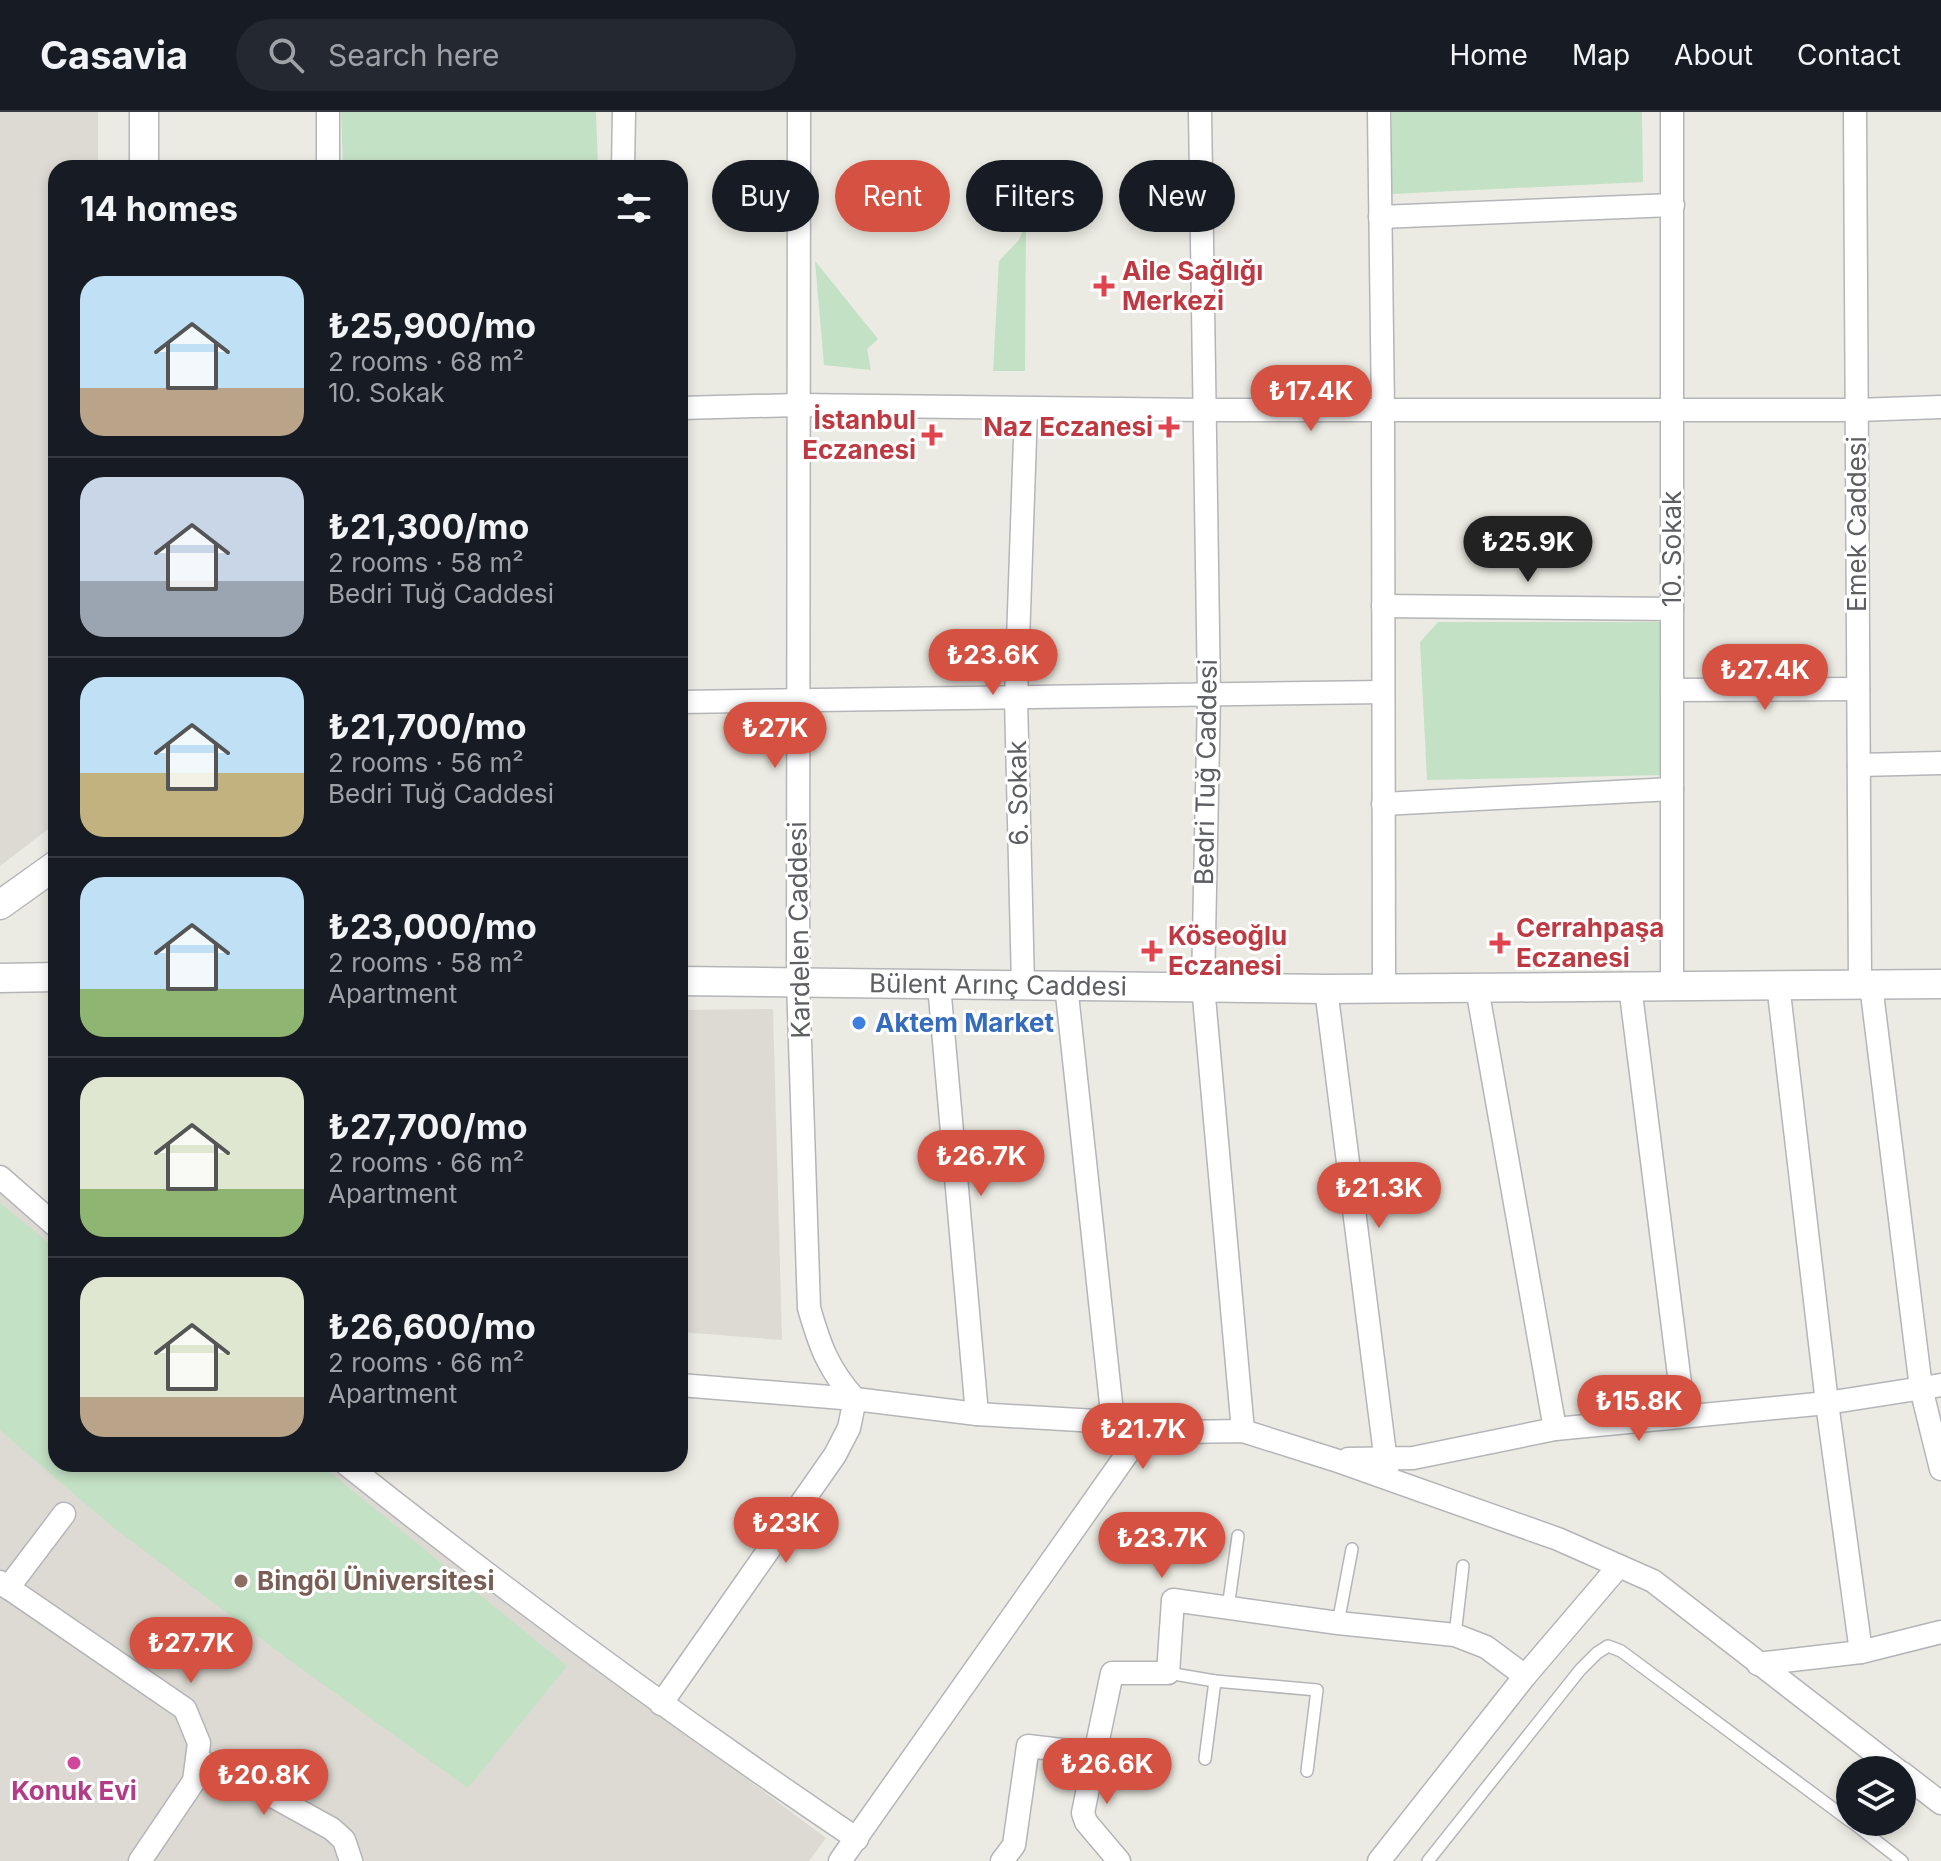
<!DOCTYPE html>
<meta charset="utf-8">
<style>
body{margin:0;font-family:Inter,sans-serif;background:#242831;color:#f1f3f6;height:100vh;display:flex;flex-direction:column;font-size:30px;white-space:nowrap}
*{box-sizing:border-box;margin:0}
p{font-size:26px;color:#9ea1a6}
.icon{flex:none;width:44px;height:44px;fill:none;stroke:currentColor;stroke-width:2;stroke-linecap:round;stroke-linejoin:round}
.map{position:relative;flex:1;overflow:hidden}
.details{position:absolute;left:48px;top:48px;width:640px;height:1312px;display:flex;flex-direction:column;background:#171b24;border-radius:24px;box-shadow:0 4px 12px #0003}
.details>*{flex:none}
.guide{position:absolute;left:712px;top:48px;width:760px;height:72px;display:flex;gap:16px}
.fabs{position:absolute;left:1836px;top:1644px;display:grid;gap:16px}
.fabs a{display:grid;place-items:center;width:80px;height:80px;border-radius:50%;background:#171b24;box-shadow:0 4px 12px #0003;font-size:40px}
.price{position:absolute;translate:-50% -68px;padding:0 18px;border-radius:28px;background:#d55141;color:#fff;font-size:26px;line-height:52px;filter:drop-shadow(0 2px 4px #0008)}
.price::after{content:'';position:absolute;left:50%;top:48px;width:24px;height:18px;margin-left:-12px;background:inherit;clip-path:polygon(0 0,100% 0,50% 100%)}
.price.selected{background:#222;color:#fff}
ul{padding:0;list-style:none}
li{display:flex;align-items:center;gap:24px;height:200px;padding:0 32px}
li+li{border-top:2px solid #363941}
li span{display:grid;place-items:center;flex:none;width:224px;height:160px;border-radius:24px;color:#555}
li>.icon{margin-inline-start:auto}
span .icon{width:96px;height:96px;fill:#fffc;stroke-width:1}
li b{font-size:34px}
h2{display:flex;justify-content:space-between;align-items:center;height:96px;padding:0 32px;font-size:34px}
.tag{padding:0 28px;border-radius:36px;background:#171b24;box-shadow:0 4px 12px #0003;font-size:28px;line-height:72px}
.tag.selected{background:#d55141;color:#fff}
header{display:flex;align-items:center;gap:48px;box-sizing:border-box;height:112px;padding:0 40px;background:#171b24;border-bottom:2px solid #363941}
header strong{font-size:38px}
nav{display:flex;gap:44px;margin-inline-start:auto;font-size:28px}
.search{width:560px;height:72px;background:#242831;display:flex;align-items:center;gap:20px;box-sizing:border-box;padding:0 28px;border-radius:44px;color:#9ea1a6;font-size:30px}
.map>svg:first-child{display:block}
.education{fill:#dcdad2}
.green{fill:#c3e1c4}
.lines{fill:none;stroke-linecap:round;stroke-linejoin:round}
.service-casing{stroke:#b4b5b9;stroke-width:14}
.minor-casing{stroke:#b4b5b9;stroke-width:25}
.tertiary-casing{stroke:#b4b5b9;stroke-width:31}
.service{stroke:#fff;stroke-width:11}
.minor{stroke:#fff;stroke-width:22}
.tertiary{stroke:#fff;stroke-width:28}
.health-dot{fill:#e0444e;stroke:#fff;stroke-width:3}
.shop-dot{fill:#3f7fe0;stroke:#fff;stroke-width:3}
.education-dot{fill:#8d6e63;stroke:#fff;stroke-width:3}
.hotel-dot{fill:#d1479c;stroke:#fff;stroke-width:3}
.labels{text-anchor:middle;stroke-width:6;stroke-linejoin:round;paint-order:stroke}
.health-label{font-size:26px;font-weight:bold;fill:#be3a42;stroke:#fff;text-anchor:start}
.street-label{font-size:26px;fill:#5c5e62;stroke:#fff}
.shop-label{font-size:26px;font-weight:bold;fill:#366cbe;stroke:#fff;text-anchor:start}
.education-label{font-size:26px;font-weight:bold;fill:#785e54;stroke:#fff;text-anchor:start}
.hotel-label{font-size:26px;font-weight:bold;fill:#b23c85;stroke:#fff}
</style>
<header>
<strong>Casavia</strong>
<div class="search"><svg class="icon" aria-label="search" viewBox="0 0 24 24"><circle cx="10" cy="10" r="6"/><path d="M15 15l6 6"/></svg>Search here</div>
<nav><a>Home</a><a>Map</a><a>About</a><a>Contact</a></nav>
</header>
<div class="map">
<svg width="1941" height="1749" viewBox="0 0 1941 1749">
<rect width="100%" height="100%" fill="#ecebe3"/>
<g class="education">
<path d="M0,0H98V56H56V711L0,754Z"/>
<path d="M773,897L782,1228L680,1220V898Z"/>
<path d="M0,1080L56,1127V1352H325L826,1726L809,1749H0Z"/>
</g>
<g class="green">
<path d="M341,0H596L598,56H343Z"/>
<path d="M1392,0H1642L1643,70L1392,82Z"/>
<path d="M1026,112L1025,259H993L999,149L1019,128Z"/>
<path d="M815,149L878,227L867,237L871,258L824,253Z"/>
<path d="M1438,510H1662L1666,663L1427,668L1420,530Z"/>
<path d="M0,1091L56,1137V1352H320L567,1554L468,1676L295,1552L109,1412L0,1318Z"/>
</g>
<g class="lines">
<defs>
<g id="service">
<path d="M1228,1496L1238,1424"/>
<path d="M1338,1511L1352,1437"/>
<path d="M1455,1523L1463,1454"/>
<path d="M1168,1561L1215,1569L1317,1578L1307,1659"/>
<path d="M1205,1647L1215,1569"/>
<path d="M1852,1710L1902,1749"/>
<path d="M1428,1749L1580,1558L1597,1541L1608,1534L1621,1539L1850,1709"/>
</g>
<g id="minor">
<path d="M328,0V56"/>
<path d="M1200,0L1209,583L1203,874L1243,1319"/>
<path d="M1379,0L1383,298L1384,876"/>
<path d="M1855,0L1860,872"/>
<path d="M623,56L624,0"/>
<path d="M1380,105L1673,93"/>
<path d="M680,296L798,293L1203,298H1857L1941,295"/>
<path d="M1383,494L1672,497"/>
<path d="M1672,578L1858,577"/>
<path d="M680,590L1383,580"/>
<path d="M1859,653L1941,651"/>
<path d="M1383,692L1672,677"/>
<path d="M1778,872L1827,1291L1861,1540"/>
<path d="M939,873L977,1302"/>
<path d="M1023,873L1016,587L1026,297"/>
<path d="M1871,873L1921,1276L1941,1357"/>
<path d="M1630,874L1684,1303"/>
<path d="M1672,874V0"/>
<path d="M1477,876L1555,1317"/>
<path d="M1326,877L1387,1358"/>
<path d="M0,1065L56,1114"/>
<path d="M680,1273L855,1287L977,1302L1113,1310L1180,1320L1243,1319L1335,1348L1558,1427L1653,1469L1897,1658"/>
<path d="M1348,1347L1413,1346L1555,1317L1827,1291L1941,1273"/>
<path d="M346,1352C512,1484 682,1609 857,1727"/>
<path d="M0,1470L185,1597L199,1631L194,1669L140,1749"/>
<path d="M8,1476L64,1402"/>
<path d="M1758,1552L1861,1540L1941,1520"/>
<path d="M661,1592L835,1343L849,1316L855,1287C828,1257 820,1234 809,1196L798,870L799,0"/>
<path d="M1095,1642L1083,1701L1086,1710L1119,1749"/>
<path d="M197,1649L226,1658L332,1717L344,1728L351,1749"/>
<path d="M1902,1661L1941,1691"/>
<path d="M840,1749L1127,1342L1113,1310L1066,873"/>
<path d="M1002,1749L1014,1733L1028,1634L1095,1642L1112,1561H1168L1173,1488L1338,1511L1455,1523L1486,1535L1525,1564"/>
<path d="M1379,1749L1525,1564L1619,1454"/>
</g>
<g id="tertiary">
<path d="M144,56V0"/>
<path d="M0,793L56,753"/>
<path d="M0,866L56,865"/>
<path id="s1" d="M680,869L1326,877L1941,872"/>
</g>
</defs>
<use href="#service" class="service-casing"/>
<use href="#minor" class="minor-casing"/>
<use href="#tertiary" class="tertiary-casing"/>
<use href="#service" class="service"/>
<use href="#minor" class="minor"/>
<use href="#tertiary" class="tertiary"/>
</g>
<g class="health-dot">
<path d="M1100 162h8v8h8v8h-8v8h-8v-8h-8v-8h8z"/>
<path d="M1165 303h8v8h8v8h-8v8h-8v-8h-8v-8h8z"/>
<path d="M928 311h8v8h8v8h-8v8h-8v-8h-8v-8h8z"/>
<path d="M1496 819h8v8h8v8h-8v8h-8v-8h-8v-8h8z"/>
<path d="M1148 827h8v8h8v8h-8v8h-8v-8h-8v-8h8z"/>
</g>
<circle class="shop-dot" cx="859" cy="911" r="8"/>
<circle class="education-dot" cx="241" cy="1469" r="8"/>
<circle class="hotel-dot" cx="74" cy="1651" r="8"/>
<g class="labels">
<g class="health-label">
<text x="1122" y="168">Aile Sağlığı<tspan x="1122" dy="30">Merkezi</tspan></text>
<text x="916" y="317" text-anchor="end">İstanbul<tspan x="916" dy="30">Eczanesi</tspan></text>
<text x="1153" y="324" text-anchor="end">Naz Eczanesi</text>
<text x="1516" y="825">Cerrahpaşa<tspan x="1516" dy="30">Eczanesi</tspan></text>
<text x="1168" y="833">Köseoğlu<tspan x="1168" dy="30">Eczanesi</tspan></text>
</g>
<g class="street-label">
<text transform="translate(1857 412) rotate(-90)" y="9">Emek Caddesi</text>
<text transform="translate(1672 437) rotate(-90)" y="9">10. Sokak</text>
<text transform="translate(1206 660) rotate(-89)" y="9">Bedri Tuğ Caddesi</text>
<text transform="translate(1018 681) rotate(-91)" y="9">6. Sokak</text>
<text transform="translate(799 818) rotate(-91)" y="9">Kardelen Caddesi</text>
<text dy="9" stroke="none"><textPath href="#s1" startOffset="318">Bülent Arınç Caddesi</textPath></text>
</g>
<g class="shop-label">
<text x="875" y="920">Aktem Market</text>
</g>
<g class="education-label">
<text x="257" y="1478">Bingöl Üniversitesi</text>
</g>
<g class="hotel-label">
<text x="74" y="1688">Konuk Evi</text>
</g>
</g>
</svg>
<div class="fabs">
<a><svg class="icon" aria-label="layers" viewBox="0 0 24 24"><path d="M12 4l9 5-9 5-9-5zM3 14l9 5 9-5"/></svg></a>
</div>
<b class="price" style="left:1311px;top:321px">₺17.4K</b>
<b class="price selected" style="left:1528px;top:472px">₺25.9K</b>
<b class="price" style="left:993px;top:585px">₺23.6K</b>
<b class="price" style="left:1765px;top:600px">₺27.4K</b>
<b class="price" style="left:775px;top:658px">₺27K</b>
<b class="price" style="left:981px;top:1086px">₺26.7K</b>
<b class="price" style="left:1379px;top:1118px">₺21.3K</b>
<b class="price" style="left:1639px;top:1331px">₺15.8K</b>
<b class="price" style="left:1143px;top:1359px">₺21.7K</b>
<b class="price" style="left:786px;top:1453px">₺23K</b>
<b class="price" style="left:1162px;top:1468px">₺23.7K</b>
<b class="price" style="left:191px;top:1573px">₺27.7K</b>
<b class="price" style="left:1107px;top:1694px">₺26.6K</b>
<b class="price" style="left:264px;top:1705px">₺20.8K</b>
<div class="guide">
<a class="tag">Buy</a>
<a class="tag selected">Rent</a>
<a class="tag">Filters</a>
<a class="tag">New</a>
</div>
<section class="details">
<h2>14 homes<svg class="icon" aria-label="filters" viewBox="0 0 24 24"><path d="M4 7h16M4 17h16"/><circle cx="9" cy="7" r="2"/><circle cx="15" cy="17" r="2"/></svg></h2>
<ul>
<li><span style="background:linear-gradient(#bfe0f5 70%,#b9a48a 0)"><svg class="icon" aria-label="home" viewBox="0 0 24 24"><path d="M3 11l9-7 9 7M6 9v11h12V9"/></svg></span><div><b>₺25,900/mo</b><p>2 rooms · 68 m²</p><p>10. Sokak</p></div></li>
<li><span style="background:linear-gradient(#c9d6e8 65%,#9aa5b1 0)"><svg class="icon" aria-label="home" viewBox="0 0 24 24"><path d="M3 11l9-7 9 7M6 9v11h12V9"/></svg></span><div><b>₺21,300/mo</b><p>2 rooms · 58 m²</p><p>Bedri Tuğ Caddesi</p></div></li>
<li><span style="background:linear-gradient(#bfe0f5 60%,#c2b280 0)"><svg class="icon" aria-label="home" viewBox="0 0 24 24"><path d="M3 11l9-7 9 7M6 9v11h12V9"/></svg></span><div><b>₺21,700/mo</b><p>2 rooms · 56 m²</p><p>Bedri Tuğ Caddesi</p></div></li>
<li><span style="background:linear-gradient(#bfe0f5 70%,#8fb573 0)"><svg class="icon" aria-label="home" viewBox="0 0 24 24"><path d="M3 11l9-7 9 7M6 9v11h12V9"/></svg></span><div><b>₺23,000/mo</b><p>2 rooms · 58 m²</p><p>Apartment</p></div></li>
<li><span style="background:linear-gradient(#dfe7d0 70%,#8fb573 0)"><svg class="icon" aria-label="home" viewBox="0 0 24 24"><path d="M3 11l9-7 9 7M6 9v11h12V9"/></svg></span><div><b>₺27,700/mo</b><p>2 rooms · 66 m²</p><p>Apartment</p></div></li>
<li><span style="background:linear-gradient(#dfe7d0 75%,#b9a48a 0)"><svg class="icon" aria-label="home" viewBox="0 0 24 24"><path d="M3 11l9-7 9 7M6 9v11h12V9"/></svg></span><div><b>₺26,600/mo</b><p>2 rooms · 66 m²</p><p>Apartment</p></div></li>
</ul>
</section>
</div>
